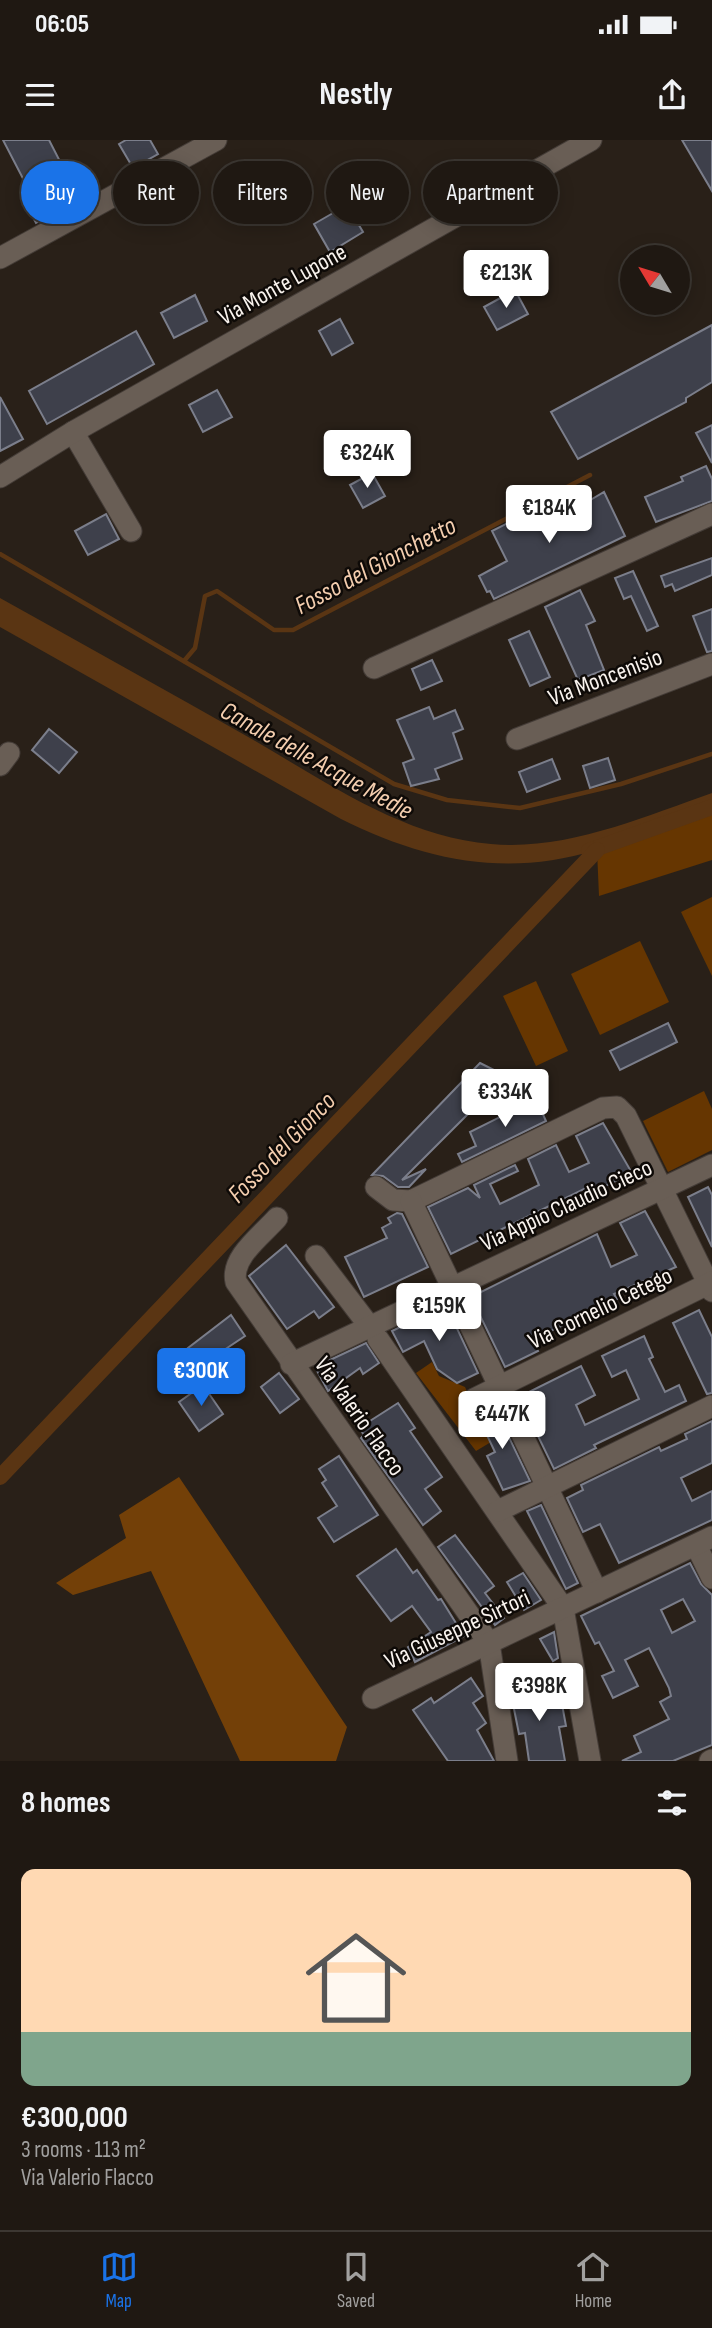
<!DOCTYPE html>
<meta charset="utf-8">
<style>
body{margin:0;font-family:"Sofia Sans Condensed",sans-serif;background:#27211b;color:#f1f3f6;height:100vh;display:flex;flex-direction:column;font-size:26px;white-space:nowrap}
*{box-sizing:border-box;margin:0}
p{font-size:23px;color:#a1a09f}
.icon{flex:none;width:38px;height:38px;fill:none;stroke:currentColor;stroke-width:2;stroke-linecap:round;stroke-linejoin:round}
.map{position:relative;height:1621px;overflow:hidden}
.panel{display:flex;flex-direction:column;background:#1f1812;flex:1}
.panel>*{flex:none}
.hud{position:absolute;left:21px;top:21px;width:670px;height:63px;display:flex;gap:14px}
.needle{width:46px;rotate:308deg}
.tools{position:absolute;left:620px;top:105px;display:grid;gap:14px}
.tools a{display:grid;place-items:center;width:70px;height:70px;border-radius:50%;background:#1f1812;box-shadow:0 4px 18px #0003,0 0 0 2px #3c3732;font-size:35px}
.price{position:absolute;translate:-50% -60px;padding:0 16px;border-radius:7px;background:#fff;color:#222;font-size:23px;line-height:46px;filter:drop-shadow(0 2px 4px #0008)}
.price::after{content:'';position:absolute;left:50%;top:42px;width:21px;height:16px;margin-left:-10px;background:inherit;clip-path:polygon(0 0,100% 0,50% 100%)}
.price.on{background:#1a73e8;color:#fff}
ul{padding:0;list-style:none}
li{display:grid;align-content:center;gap:14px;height:371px;padding:0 21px}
li span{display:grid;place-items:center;height:217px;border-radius:14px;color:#555}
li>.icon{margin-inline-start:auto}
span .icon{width:126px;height:126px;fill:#fffc;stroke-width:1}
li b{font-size:30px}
h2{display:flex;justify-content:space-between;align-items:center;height:84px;padding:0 21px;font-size:30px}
.chip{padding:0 24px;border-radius:32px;background:#1f1812;box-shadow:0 4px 18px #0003,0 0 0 2px #3c3732;font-size:24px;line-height:63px}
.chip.on{background:#1a73e8;color:#fff}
.status{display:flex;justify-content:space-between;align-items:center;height:49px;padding:0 35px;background:#1f1812;direction:ltr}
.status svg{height:19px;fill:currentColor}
header{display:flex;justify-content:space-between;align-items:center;height:91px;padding:0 21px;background:#1f1812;font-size:32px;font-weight:700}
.dock{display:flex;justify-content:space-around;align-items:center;height:98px;border-top:2px solid #3c3732;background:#1f1812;font-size:19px;color:#a1a09f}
.dock a{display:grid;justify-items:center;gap:4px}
.dock .on{color:#1a73e8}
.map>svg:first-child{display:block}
.green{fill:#663601}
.forest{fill:#734008}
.water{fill:#5a3513}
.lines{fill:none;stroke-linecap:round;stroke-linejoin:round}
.stream{stroke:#5a3513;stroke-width:4.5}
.canal{stroke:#5a3513;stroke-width:16}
.building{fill:#3e404b;stroke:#7b7e8b;stroke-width:2;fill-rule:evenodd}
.minor-casing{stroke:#443c37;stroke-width:23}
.minor{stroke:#695e55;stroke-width:21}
.labels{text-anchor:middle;stroke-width:5;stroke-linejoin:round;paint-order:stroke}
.street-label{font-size:24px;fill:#f9f3ee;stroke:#0e0a07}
.water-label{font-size:26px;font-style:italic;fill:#f3cdae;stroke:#0e0a07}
</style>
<div class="status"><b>06:05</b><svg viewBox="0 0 49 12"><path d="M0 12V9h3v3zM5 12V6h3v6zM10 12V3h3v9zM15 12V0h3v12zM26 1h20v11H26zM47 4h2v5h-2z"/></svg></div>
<header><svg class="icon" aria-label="menu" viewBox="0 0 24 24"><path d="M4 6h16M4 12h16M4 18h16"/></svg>Nestly<svg class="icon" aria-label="share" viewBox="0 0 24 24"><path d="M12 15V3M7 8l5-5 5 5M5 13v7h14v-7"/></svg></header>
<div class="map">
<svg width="712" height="1621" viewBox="0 0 712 1621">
<rect width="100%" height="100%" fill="#292018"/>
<g class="green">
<path d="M712,667V720L599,756L597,710Z"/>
<path d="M712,757V836L681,772Z"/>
<path d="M640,801L669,862L600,895L571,834Z"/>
<path d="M536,841L568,911L536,926L503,856Z"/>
<path d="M704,951L712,969V1010L668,1032L643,981Z"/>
<path d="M432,1222L439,1236L465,1247L491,1302L476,1311L416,1233Z"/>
</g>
<path class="forest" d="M179,1337L347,1587L336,1621H240L151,1431L73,1455L56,1443L126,1398L119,1375Z"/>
<path class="water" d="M0,458C83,504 167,551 250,598C325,641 403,697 491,704C566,711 643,677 712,653V667C673,681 635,698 596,710C506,738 423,720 341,679L0,487Z"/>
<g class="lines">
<g class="stream">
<path d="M0,414L394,644L447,660L520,668L621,644L712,614"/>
<path d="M184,521L195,508L205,456L217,451L274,490H293L590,335"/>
</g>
<g class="canal">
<path d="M589,711L712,667"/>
<path d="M0,1337L597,710"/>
</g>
</g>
<g class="building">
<path d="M3,0H49L68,37L62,40L74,62L36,83L22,56L30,52Z"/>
<path d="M126,0H150L158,14L133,28L119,4Z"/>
<path d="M682,0H712V51Z"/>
<path d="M347,65L363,92L330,112L314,84Z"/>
<path d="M515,150L528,174L497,190L484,167Z"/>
<path d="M195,155L207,181L174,198L161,173Z"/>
<path d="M340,179L353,203L332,215L319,191Z"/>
<path d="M712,185V242L686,258V262L578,319L551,272Z"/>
<path d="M136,191L154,224L47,284L29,251Z"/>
<path d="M217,250L232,277L203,292L189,265Z"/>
<path d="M0,257L23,299L0,311Z"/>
<path d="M712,285V323L696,293Z"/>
<path d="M706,326L712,339V361L656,382L645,357L683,341L681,337Z"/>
<path d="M372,333L385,356L363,368L350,345Z"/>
<path d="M604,352L625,396L494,459L490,451L487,452L479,436L507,421L492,391L538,368L550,392L582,377L577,368Z"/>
<path d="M106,374L119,399L88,415L75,391Z"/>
<path d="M712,418V435L675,451L672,444L665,447L661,436Z"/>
<path d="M633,431L658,486L647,491L631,456L624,459L615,438Z"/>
<path d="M580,450L595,481L586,485L604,530L578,540L545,467Z"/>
<path d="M712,469V511L707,512L693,476Z"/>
<path d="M529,491L550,537L530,546L509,500Z"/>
<path d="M432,520L442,541L421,550L412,529Z"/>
<path d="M429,567L434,579L455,570L463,589L453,593L462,619L435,629L439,639L411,646L403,623L414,619L397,580Z"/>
<path d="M49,589L77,612L59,633L32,610Z"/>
<path d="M608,618L615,640L590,648L583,626Z"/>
<path d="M552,619L560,639L527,652L519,632Z"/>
<path d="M668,883L677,902L620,930L610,911Z"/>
<path d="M480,923L506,936L402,1040L426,1029L409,1047H398L383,1036L372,1035Z"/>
<path d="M536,959L546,981L462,1022L458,1014L476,1006L470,992Z"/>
<path d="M603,983L632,1033L591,1053L588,1047L451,1114L428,1067L468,1048L480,1058L474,1045L515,1025L518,1031L490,1044L500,1064L539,1045L528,1019L556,1005L569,1032L589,1023L576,996Z"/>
<path d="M708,1047L712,1055V1107L688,1057Z"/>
<path d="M645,1071L676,1127L614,1154L617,1159L532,1200L538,1211L505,1227L471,1157L597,1094L611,1127L637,1115L620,1083Z"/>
<path d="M397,1073L402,1074L428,1127L364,1157L345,1117L387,1098L382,1088L391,1083L388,1078Z"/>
<path d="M286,1105L334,1167L319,1178L314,1171L287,1189L249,1136Z"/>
<path d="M446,1165L478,1233L457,1243L437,1229L424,1201L403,1212L392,1191Z"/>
<path d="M699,1170L712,1197V1253L707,1254L673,1183Z"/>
<path d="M231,1175L245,1196L200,1226L188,1208Z"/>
<path d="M644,1196L653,1217L649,1219L665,1252L679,1245L686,1261L594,1305L596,1308L554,1329L519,1257L581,1226L595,1255L576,1265L585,1285L639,1259L626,1230L612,1237L602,1216Z"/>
<path d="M366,1203L379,1223L363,1234L360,1228L328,1251L315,1227Z"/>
<path d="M279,1233L299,1259L280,1273L261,1247Z"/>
<path d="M203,1245L223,1274L199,1291L179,1262Z"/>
<path d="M398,1263L415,1288L410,1291L442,1337L425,1349L441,1371L423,1385L361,1298L364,1295L359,1288Z"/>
<path d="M493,1264L530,1341L503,1350L487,1316L495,1312L476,1272Z"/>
<path d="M712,1281V1323L681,1338L692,1361L712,1351V1380L619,1423L600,1384L583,1392L567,1358L583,1350L581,1345L659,1307L661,1311L687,1299L685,1294Z"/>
<path d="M339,1316L378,1375L334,1402L318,1378L337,1366L322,1343L326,1340L319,1329Z"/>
<path d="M541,1365L578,1443L566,1449L527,1371Z"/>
<path d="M455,1395L494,1446L485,1453L504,1478L495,1485L438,1407Z"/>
<path d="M396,1409L413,1433L417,1430L438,1460L441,1459L464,1496L415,1522L408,1507L431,1492L412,1466L391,1481L357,1436Z"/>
<path d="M690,1423L701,1444L712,1455V1605L673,1621H622L641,1612L634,1596L669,1579L660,1562L671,1556L669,1548L649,1508L625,1520L638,1546L613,1558L602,1536L614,1531L599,1502L595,1504L581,1476ZM683,1459L695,1481L672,1493L661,1470Z"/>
<path d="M523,1433L541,1460L524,1470L507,1442Z"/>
<path d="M554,1492L558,1518L553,1521L540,1499Z"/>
<path d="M471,1538L483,1556L473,1563L486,1583L477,1590L494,1621H448L413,1570L431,1558L434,1563Z"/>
<path d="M533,1540L537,1563L561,1559L566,1586L559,1587L565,1621H529L525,1593L519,1594L509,1544Z"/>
</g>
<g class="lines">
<defs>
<g id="minor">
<path d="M0,118L216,0"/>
<path d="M73,292L131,391"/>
<path d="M0,337L73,292L591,0"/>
<path d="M374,528L712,374"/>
<path d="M517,599L712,524"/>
<path d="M0,625L9,613"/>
<path d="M376,1047L393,1060L411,1061L603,968L617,967L626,976L712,1151"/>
<path d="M411,1061L597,1452"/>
<path d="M277,1078C262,1095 230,1118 236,1142L489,1503L507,1621"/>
<path d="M316,1116L370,1187"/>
<path d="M378,1199L563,1468L590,1621"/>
<path d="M291,1224L712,1025"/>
<path d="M474,1259L712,1142"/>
<path d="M498,1371L712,1266"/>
<path d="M696,1405L712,1438"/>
<path d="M373,1558L712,1397"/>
<path d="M710,1621L712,1620"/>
</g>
</defs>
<use href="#minor" class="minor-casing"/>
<use href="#minor" class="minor"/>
</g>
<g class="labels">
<g class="street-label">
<text transform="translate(282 144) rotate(-29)" y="8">Via Monte Lupone</text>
<text transform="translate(605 537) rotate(-21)" y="8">Via Moncenisio</text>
<text transform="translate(566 1065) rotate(-25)" y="8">Via Appio Claudio Cieco</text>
<text transform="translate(600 1168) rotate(-26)" y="8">Via Cornelio Cetego</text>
<text transform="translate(360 1276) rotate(55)" y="8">Via Valerio Flacco</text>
<text transform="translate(457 1489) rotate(-25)" y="8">Via Giuseppe Sirtori</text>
</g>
<g class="water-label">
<text transform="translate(375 425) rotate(-28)" y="9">Fosso del Gionchetto</text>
<text transform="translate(317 620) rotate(29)" y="9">Canale delle Acque Medie</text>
<text transform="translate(281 1007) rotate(-46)" y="9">Fosso del Gionco</text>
</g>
</g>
</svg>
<div class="tools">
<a><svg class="needle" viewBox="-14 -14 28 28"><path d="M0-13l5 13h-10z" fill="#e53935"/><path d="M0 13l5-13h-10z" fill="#a1a09f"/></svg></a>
</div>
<b class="price" style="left:506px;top:170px">€213K</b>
<b class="price" style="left:367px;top:350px">€324K</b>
<b class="price" style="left:549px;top:405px">€184K</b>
<b class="price" style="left:505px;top:989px">€334K</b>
<b class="price" style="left:439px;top:1203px">€159K</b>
<b class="price on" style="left:201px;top:1268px">€300K</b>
<b class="price" style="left:502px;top:1311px">€447K</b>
<b class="price" style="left:539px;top:1583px">€398K</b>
<div class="hud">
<a class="chip on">Buy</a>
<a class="chip">Rent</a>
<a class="chip">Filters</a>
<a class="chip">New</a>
<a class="chip">Apartment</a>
</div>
</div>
<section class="panel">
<h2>8 homes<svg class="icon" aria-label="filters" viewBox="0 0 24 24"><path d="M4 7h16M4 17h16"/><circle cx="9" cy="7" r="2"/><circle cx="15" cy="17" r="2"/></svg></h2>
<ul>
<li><span style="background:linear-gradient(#ffd9b3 75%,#7fa58c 0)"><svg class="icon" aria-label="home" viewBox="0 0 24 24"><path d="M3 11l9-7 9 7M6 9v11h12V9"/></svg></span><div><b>€300,000</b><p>3 rooms · 113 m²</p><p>Via Valerio Flacco</p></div></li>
</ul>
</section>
<nav class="dock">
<a class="on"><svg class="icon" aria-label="map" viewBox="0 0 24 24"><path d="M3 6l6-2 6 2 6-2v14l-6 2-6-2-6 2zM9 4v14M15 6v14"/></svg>Map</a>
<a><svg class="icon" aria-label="saved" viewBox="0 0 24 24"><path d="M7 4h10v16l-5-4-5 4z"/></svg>Saved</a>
<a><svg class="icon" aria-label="home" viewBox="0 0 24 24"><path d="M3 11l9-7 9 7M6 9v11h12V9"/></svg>Home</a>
</nav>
